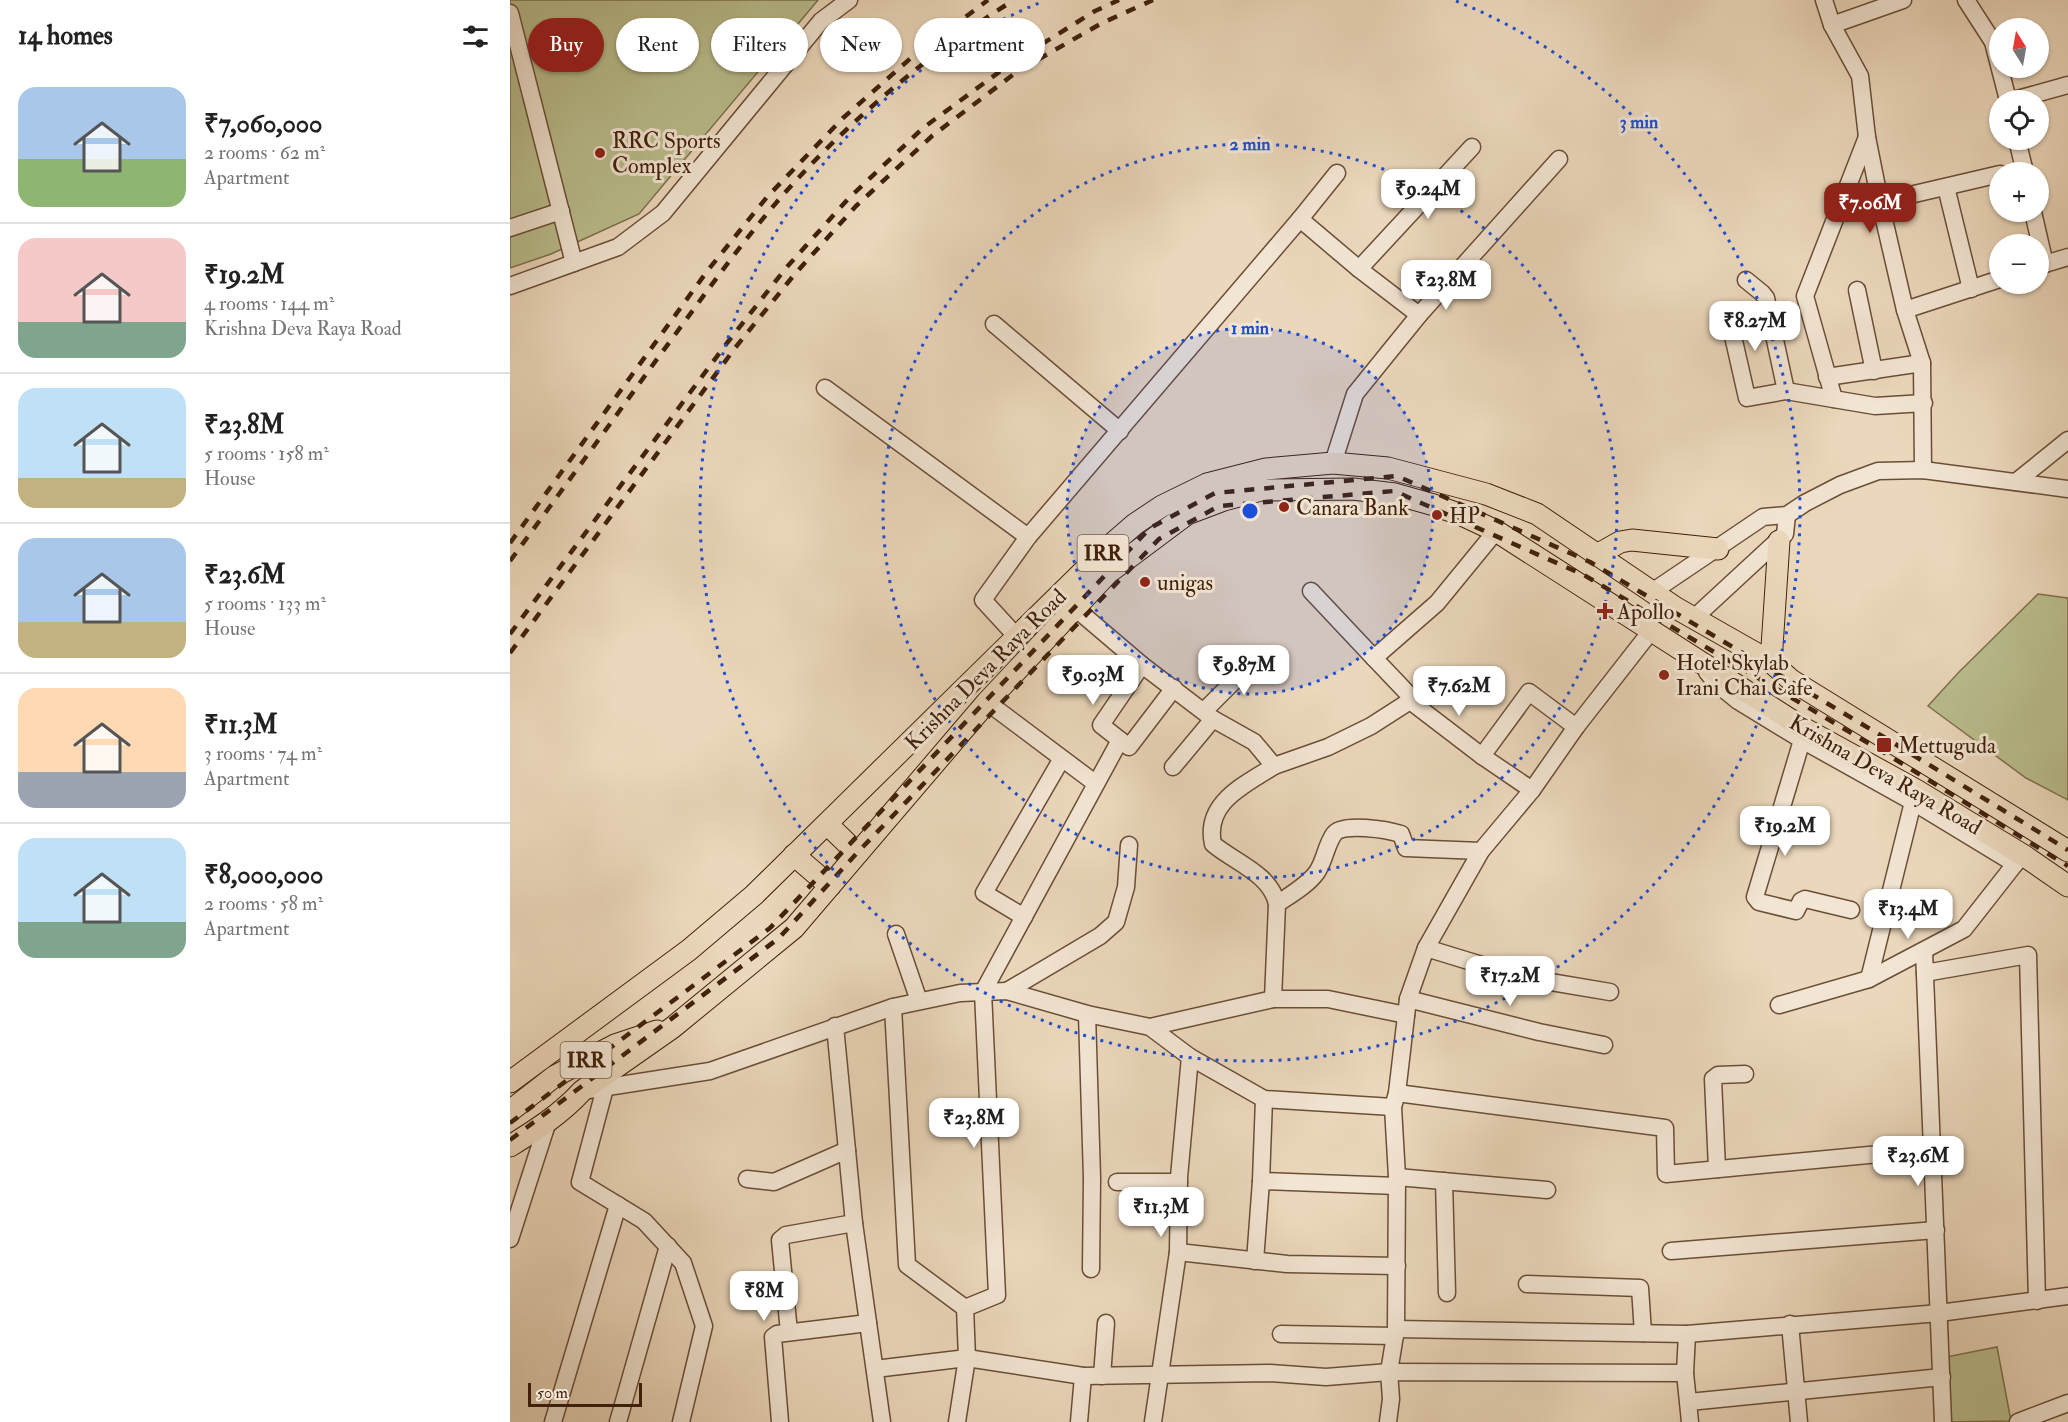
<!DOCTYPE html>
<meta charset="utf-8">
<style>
body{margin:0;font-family:"IM FELL Double Pica",serif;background:#f2f2f2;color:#222;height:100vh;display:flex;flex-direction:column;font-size:22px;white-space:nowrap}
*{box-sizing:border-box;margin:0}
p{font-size:20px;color:#767676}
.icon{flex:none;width:33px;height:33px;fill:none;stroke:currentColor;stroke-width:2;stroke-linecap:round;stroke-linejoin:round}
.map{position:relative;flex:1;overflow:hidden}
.drawer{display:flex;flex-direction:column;background:#fff;width:510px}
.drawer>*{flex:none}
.banner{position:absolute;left:18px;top:18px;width:570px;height:54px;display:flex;gap:12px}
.needle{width:39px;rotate:349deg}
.buttons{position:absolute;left:1479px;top:18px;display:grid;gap:12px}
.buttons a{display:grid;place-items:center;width:60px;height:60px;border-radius:50%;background:#fff;box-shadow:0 2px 4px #0004;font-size:30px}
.scale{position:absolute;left:18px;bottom:15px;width:114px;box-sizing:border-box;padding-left:6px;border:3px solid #40210b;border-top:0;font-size:16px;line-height:21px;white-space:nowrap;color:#40210b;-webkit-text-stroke:4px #f2e5d3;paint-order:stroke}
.price{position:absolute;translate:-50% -51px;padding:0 14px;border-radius:12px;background:#fff;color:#222;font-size:20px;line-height:39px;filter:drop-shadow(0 2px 3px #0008)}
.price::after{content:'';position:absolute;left:50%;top:36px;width:18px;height:14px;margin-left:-9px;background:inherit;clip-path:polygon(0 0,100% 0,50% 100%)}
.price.on{background:#8f2418;color:#fff}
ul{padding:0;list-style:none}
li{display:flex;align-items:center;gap:18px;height:150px;padding:0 18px}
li+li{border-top:2px solid #e0e0e0}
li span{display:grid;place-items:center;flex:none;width:168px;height:120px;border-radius:18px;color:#555}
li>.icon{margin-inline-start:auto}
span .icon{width:72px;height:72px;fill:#fffc;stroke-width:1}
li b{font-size:26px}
h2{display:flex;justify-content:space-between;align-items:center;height:72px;padding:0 18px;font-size:26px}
.pill{padding:0 21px;border-radius:27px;background:#fff;box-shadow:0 2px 4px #0004;font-size:21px;line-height:54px}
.pill.on{background:#8f2418;color:#fff}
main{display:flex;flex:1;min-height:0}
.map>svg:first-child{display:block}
.green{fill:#babe8e;stroke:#7d704c;stroke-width:1.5}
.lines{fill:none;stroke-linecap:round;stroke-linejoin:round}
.minor-casing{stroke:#6b4e37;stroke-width:19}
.major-casing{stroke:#40210b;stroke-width:23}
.minor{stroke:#f2e5d3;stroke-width:16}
.major{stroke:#ebd7bb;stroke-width:21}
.rail{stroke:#40210b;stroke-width:4.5;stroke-dasharray:10 10;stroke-linecap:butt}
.ring{fill:none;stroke:#1d4ed8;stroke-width:3;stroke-dasharray:3 6}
.poi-dot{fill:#8f2418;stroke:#f2e5d3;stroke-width:2}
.labels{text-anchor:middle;stroke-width:6;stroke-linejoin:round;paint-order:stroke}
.shield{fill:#f2e5d3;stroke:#755c47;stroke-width:1.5}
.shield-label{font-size:21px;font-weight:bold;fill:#40210b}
.poi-label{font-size:22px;fill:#40210b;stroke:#f2e5d3;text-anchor:start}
.street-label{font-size:22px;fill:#40210b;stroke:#f2e5d3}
.centre{fill:#1d4ed8;stroke:#f2e5d3;stroke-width:3}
.ring-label{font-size:18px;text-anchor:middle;font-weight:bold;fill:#1d4ed8;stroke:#f2e5d3;stroke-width:6;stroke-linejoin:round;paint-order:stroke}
</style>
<main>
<section class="drawer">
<h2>14 homes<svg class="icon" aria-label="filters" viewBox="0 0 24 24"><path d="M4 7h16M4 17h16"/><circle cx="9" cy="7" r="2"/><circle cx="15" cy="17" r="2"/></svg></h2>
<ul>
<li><span style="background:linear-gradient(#a9c7e8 60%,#8fb573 0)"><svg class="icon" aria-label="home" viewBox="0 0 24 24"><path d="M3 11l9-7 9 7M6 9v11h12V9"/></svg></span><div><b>₹7,060,000</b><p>2 rooms · 62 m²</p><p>Apartment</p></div></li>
<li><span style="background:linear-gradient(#f6c9c9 70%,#7fa58c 0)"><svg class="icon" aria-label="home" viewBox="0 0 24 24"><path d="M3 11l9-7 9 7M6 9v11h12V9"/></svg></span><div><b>₹19.2M</b><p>4 rooms · 144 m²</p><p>Krishna Deva Raya Road</p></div></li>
<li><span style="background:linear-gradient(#bfe0f5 75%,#c2b280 0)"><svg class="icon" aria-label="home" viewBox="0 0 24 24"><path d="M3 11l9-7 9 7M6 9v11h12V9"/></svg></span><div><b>₹23.8M</b><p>5 rooms · 158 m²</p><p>House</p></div></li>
<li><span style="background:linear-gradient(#a9c7e8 70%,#c2b280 0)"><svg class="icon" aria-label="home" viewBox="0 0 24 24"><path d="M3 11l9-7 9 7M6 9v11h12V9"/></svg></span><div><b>₹23.6M</b><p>5 rooms · 133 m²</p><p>House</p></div></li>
<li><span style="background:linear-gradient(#ffd9b3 70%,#9aa5b1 0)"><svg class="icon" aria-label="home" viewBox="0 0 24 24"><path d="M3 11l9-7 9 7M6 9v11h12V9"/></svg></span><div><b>₹11.3M</b><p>3 rooms · 74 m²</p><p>Apartment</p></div></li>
<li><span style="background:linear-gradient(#bfe0f5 70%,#7fa58c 0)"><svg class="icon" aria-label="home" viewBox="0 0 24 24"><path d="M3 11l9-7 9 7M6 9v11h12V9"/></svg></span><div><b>₹8,000,000</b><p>2 rooms · 58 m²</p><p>Apartment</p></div></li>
</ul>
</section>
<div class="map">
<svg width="1558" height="1422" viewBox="0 0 1558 1422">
<rect width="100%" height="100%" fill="#ebd7bb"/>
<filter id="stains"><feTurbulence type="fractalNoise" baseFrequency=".00333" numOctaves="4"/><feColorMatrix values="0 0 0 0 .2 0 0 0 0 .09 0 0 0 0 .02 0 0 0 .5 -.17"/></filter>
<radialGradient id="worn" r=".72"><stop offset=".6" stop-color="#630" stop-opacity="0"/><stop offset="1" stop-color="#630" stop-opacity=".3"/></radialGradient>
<g class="green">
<path d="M0,0H308L129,214L41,254L0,268Z"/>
<path d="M1528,594L1558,598V800L1516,778L1418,706L1449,672Z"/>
<path d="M1487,1347L1501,1421L1433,1422L1431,1358Z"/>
</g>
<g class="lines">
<defs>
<g id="minor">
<path d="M1314,0L1322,25L1350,76L1357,137L1370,202L1395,310L1412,363L1413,470"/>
<path d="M1456,0L1483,42L1498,100"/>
<path d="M0,13L64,263"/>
<path d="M1322,25L1393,0"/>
<path d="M1504,100L1558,85"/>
<path d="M1507,140L1515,172"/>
<path d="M1436,187L1461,289"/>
<path d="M1370,202L1490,174"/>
<path d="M1523,212L1535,264"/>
<path d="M790,219L849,269L909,315"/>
<path d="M0,228L51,211"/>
<path d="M1528,266L1558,257"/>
<path d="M849,269L962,147"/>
<path d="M1236,280L1252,293L1256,298L1276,391"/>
<path d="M0,286L108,247L153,213L311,21L339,0"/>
<path d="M1347,290L1364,371"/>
<path d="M1395,310L1490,279"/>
<path d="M1218,314L1237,398L1276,391L1365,406L1414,403"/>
<path d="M484,324L610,431"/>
<path d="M1317,377L1412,363"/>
<path d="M315,388L518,537"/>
<path d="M1324,399L1295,296L1357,137"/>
<path d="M823,463L845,394L909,315L1049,159"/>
<path d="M1506,482L1558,440"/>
<path d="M801,591L864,658L927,603L986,531"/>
<path d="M1142,592L1253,517L1277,515L1295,503L1330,485L1368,471L1413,470L1558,489"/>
<path d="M565,608L632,665L703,719L744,742L764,766L818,747L861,726L903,699"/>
<path d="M1184,618L1275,534L1277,515"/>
<path d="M507,637L473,600L518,537L790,219L827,173"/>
<path d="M864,658L903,699L904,704L972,756L1022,790"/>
<path d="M1197,672L1206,683L1228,701L1292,740L1403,802L1505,864"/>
<path d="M477,702L585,783"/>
<path d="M694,711L748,657"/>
<path d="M610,740L591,725L632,665"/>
<path d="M1292,740L1245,897L1249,902L1286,911L1291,901L1295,899L1341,910"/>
<path d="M972,756L1019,692L1066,727"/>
<path d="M663,767L703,719"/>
<path d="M767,904C780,895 798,885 807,872C815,860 816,845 824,834C832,822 878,830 891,834L896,848L971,851"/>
<path d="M514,917L474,893L551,760"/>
<path d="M386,934L409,1001"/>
<path d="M916,948L1011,977L1100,992"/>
<path d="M1414,951L1433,1422"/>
<path d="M1415,973L1518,955L1527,1301"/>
<path d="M1359,979L1403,802"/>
<path d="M497,991L590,936L606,922L616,887L619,845"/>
<path d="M763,999L767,904C761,874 724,862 703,844C694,802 735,785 764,766"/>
<path d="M898,999L1029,1032L1094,1045"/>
<path d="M1269,1005L1359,979L1454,929L1512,855"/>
<path d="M383,1007L397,1265L455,1308L457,1358L447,1422"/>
<path d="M577,1014L582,1178L581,1269"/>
<path d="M325,1026L344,1223L372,1422"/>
<path d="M640,1027L763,999H818L896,1015"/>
<path d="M95,1088L70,1182L134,1221L173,1263L194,1326L171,1422"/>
<path d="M72,1091L200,1071L383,1007L450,993L497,991L577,1014L640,1027L680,1057L754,1099L883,1107"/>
<path d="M887,1093L1155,1128L1156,1174L1423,1149"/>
<path d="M1207,1169L1203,1079L1208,1075L1235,1074"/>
<path d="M887,1177L1037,1190"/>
<path d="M237,1179L264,1182L337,1150"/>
<path d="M751,1181L887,1186"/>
<path d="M934,1181L937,1293"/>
<path d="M607,1182H669"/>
<path d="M0,1239L38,1121"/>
<path d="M1161,1251L1426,1230"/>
<path d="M668,1252L777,1264L887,1266"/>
<path d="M745,1261L751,1181L754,1099"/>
<path d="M1017,1284L1130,1288L1133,1333"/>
<path d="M455,1308L487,1295L473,992L610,740L619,747L664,688"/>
<path d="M1280,1324L1289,1422"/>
<path d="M886,1329L1177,1334L1429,1313L1558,1296"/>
<path d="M279,1332L270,1240L276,1235L344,1223"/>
<path d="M771,1334L885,1336"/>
<path d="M1177,1334L1175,1373L1180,1422"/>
<path d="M365,1369L457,1358L573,1376L760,1373L816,1377L879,1372L1175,1373"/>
<path d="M592,1376L596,1323"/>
<path d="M1179,1402L1432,1377"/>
<path d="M43,1422L108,1205"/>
<path d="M108,1422L158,1246"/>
<path d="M270,1422L263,1337L267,1334L358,1323"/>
<path d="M569,1422L573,1376"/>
<path d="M643,1422L668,1252L669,1177L680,1057"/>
<path d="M878,1422L881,1399L879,1372L886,1329L887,1177L883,1107L887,1093L898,999L916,948L971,851L1022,790L1066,727L1141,631"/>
<path d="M1508,1422L1558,1403"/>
</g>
<g id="major">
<path d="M1087,555L1110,542L1122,540L1208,549"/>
<path d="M1261,662L1269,541"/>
<path d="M317,824L347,853"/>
<path d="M284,855L320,886"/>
<path d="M0,1082L179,950L244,895L595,550L625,524L652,506L697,484L756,469L823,463L878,468L976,494L1027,514L1166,608L1261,662L1281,680L1558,851"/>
<path d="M0,1111L45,1076L105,1045L147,1031"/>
<path d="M0,1146C26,1130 51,1114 72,1091L162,1028L284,928L477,702L598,573L677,514L714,500L751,490L843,489L885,494L924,505L954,516L986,531L1295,729L1406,790L1513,855L1558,886"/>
</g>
</defs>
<use href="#minor" class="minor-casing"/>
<use href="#major" class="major-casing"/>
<use href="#minor" class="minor"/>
<use href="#major" class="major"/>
<g class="rail">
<path d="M0,543L198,270L257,197L333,118L401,58L478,0"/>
<path d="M0,561C50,493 100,424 150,355C188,304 224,252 266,203C330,128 420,52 504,0"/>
<path d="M0,634L217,343L276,268L338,199L413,128L500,64L585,11L609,0"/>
<path d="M0,653L225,348L284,275L346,206L422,136L508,71L592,23L643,0"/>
<path d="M0,1123L260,928L640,528L705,493L887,476L1080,562L1377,739L1558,850"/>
<path d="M0,1140L269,938L347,853L649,539L709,506L884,491L1074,575L1370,750L1558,866"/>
</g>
</g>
<circle cx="740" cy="511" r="183" fill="#1d4ed8" fill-opacity=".12"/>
<g class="ring">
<circle cx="740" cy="511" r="183"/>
<circle cx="740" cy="511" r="367"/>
<path d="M946 1A550 550 0 1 1 534 1"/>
</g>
<g class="poi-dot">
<circle cx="90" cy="153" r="6"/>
<circle cx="774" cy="507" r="6"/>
<circle cx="927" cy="515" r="6"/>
<circle cx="635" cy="582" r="6"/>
<path d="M1092 602h6v6h6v6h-6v6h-6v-6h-6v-6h6z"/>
<circle cx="1154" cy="675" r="6"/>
<rect x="1366" y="737" width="16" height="16" rx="3"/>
</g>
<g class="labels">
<g class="shield">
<rect x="567.5" y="535" width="51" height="36" rx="4.5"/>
<rect x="50.5" y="1042" width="51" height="36" rx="4.5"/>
</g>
<g class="shield-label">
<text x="593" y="560">IRR</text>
<text x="76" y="1067">IRR</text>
</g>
<g class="poi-label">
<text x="102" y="148">RRC Sports<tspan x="102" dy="25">Complex</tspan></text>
<text x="786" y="515">Canara Bank</text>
<text x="939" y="523">HP</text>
<text x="647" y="590">unigas</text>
<text x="1107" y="619">Apollo</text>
<text x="1166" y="670">Hotel Skylab<tspan x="1166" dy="25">Irani Chai Cafe</tspan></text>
<text x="1388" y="753">Mettuguda</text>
</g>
<g class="street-label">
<text transform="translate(475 669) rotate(-45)" y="8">Krishna Deva Raya Road</text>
<text transform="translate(1376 774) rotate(30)" y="8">Krishna Deva Raya Road</text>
</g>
</g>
<circle cx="740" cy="511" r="9" class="centre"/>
<g class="ring-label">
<text x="1129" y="128">3 min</text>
<text x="740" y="150">2 min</text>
<text x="740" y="334">1 min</text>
</g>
<rect width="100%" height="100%" filter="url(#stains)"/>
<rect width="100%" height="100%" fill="url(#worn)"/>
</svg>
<div class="buttons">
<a><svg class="needle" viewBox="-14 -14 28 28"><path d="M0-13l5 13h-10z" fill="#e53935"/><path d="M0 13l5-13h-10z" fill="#767676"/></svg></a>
<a><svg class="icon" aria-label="locate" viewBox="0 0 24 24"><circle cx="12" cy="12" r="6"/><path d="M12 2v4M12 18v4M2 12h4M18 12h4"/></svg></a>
<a>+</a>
<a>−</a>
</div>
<div class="scale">50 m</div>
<b class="price" style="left:918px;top:220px">₹9.24M</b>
<b class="price on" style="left:1360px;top:234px">₹7.06M</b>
<b class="price" style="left:936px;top:311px">₹23.8M</b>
<b class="price" style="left:1245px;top:352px">₹8.27M</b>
<b class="price" style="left:734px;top:696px">₹9.87M</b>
<b class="price" style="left:583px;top:706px">₹9.03M</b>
<b class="price" style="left:949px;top:717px">₹7.62M</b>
<b class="price" style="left:1275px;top:857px">₹19.2M</b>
<b class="price" style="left:1398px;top:940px">₹13.4M</b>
<b class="price" style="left:1000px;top:1007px">₹17.2M</b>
<b class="price" style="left:464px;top:1149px">₹23.8M</b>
<b class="price" style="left:1408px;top:1187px">₹23.6M</b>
<b class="price" style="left:651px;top:1238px">₹11.3M</b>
<b class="price" style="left:254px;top:1322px">₹8M</b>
<div class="banner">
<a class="pill on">Buy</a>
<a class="pill">Rent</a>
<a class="pill">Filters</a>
<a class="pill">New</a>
<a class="pill">Apartment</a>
</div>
</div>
</main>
